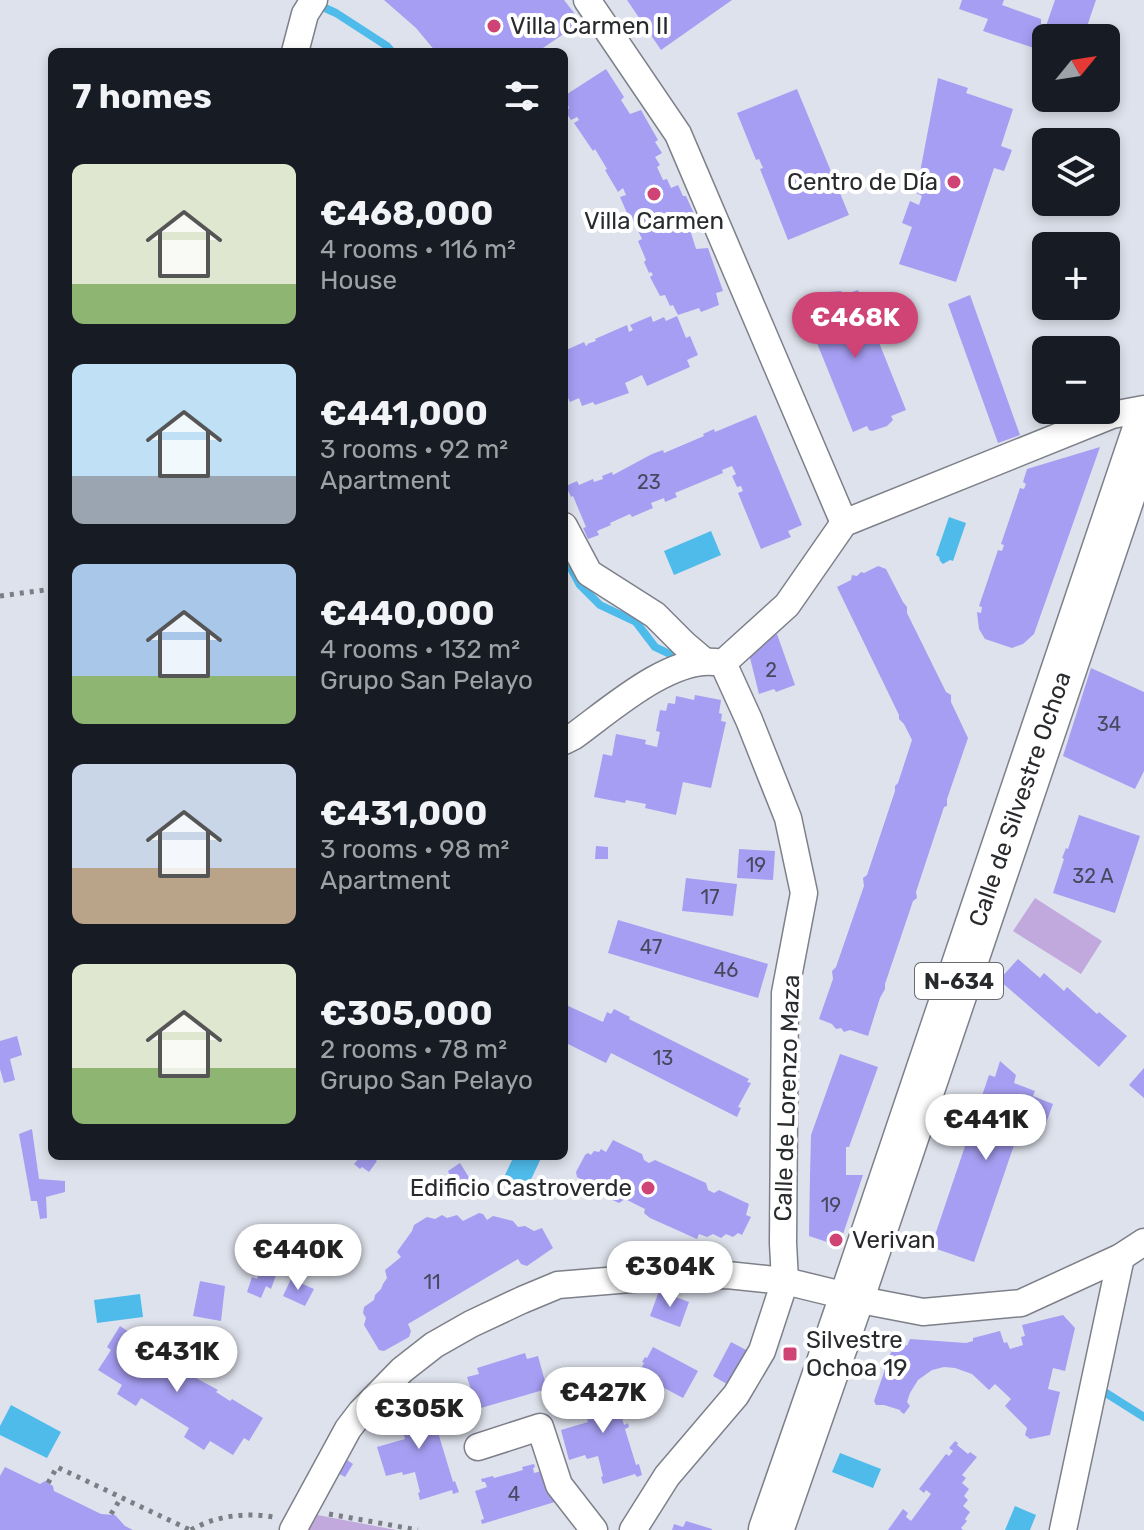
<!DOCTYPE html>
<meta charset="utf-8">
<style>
body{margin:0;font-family:Rubik,sans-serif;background:#20242c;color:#f1f3f6;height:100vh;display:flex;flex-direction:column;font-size:30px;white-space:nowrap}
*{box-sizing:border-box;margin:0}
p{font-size:26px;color:#9ea1a6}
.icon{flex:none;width:44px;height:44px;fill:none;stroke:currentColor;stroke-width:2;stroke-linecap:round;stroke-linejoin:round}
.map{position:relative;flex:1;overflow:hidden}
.details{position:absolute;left:48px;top:48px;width:520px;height:1112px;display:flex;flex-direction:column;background:#171b24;border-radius:12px;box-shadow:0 4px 12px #0003}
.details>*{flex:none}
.needle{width:52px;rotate:60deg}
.fabs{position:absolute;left:1032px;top:24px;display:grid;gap:16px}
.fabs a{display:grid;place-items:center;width:88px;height:88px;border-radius:12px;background:#171b24;box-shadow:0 4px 12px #0003;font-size:40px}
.price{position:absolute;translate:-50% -68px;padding:0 18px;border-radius:28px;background:#fff;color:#222;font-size:26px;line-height:52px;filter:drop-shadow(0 2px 4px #0008)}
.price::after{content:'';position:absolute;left:50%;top:48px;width:24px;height:18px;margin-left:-12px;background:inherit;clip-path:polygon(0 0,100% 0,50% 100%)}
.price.current{background:#cf4375;color:#fff}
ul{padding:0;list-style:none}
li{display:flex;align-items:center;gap:24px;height:200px;padding:0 24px}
li span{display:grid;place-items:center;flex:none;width:224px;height:160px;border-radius:12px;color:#555}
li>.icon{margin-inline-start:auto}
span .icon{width:96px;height:96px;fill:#fffc;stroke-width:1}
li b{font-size:34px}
h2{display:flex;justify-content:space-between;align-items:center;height:96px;padding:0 24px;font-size:34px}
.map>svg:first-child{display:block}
.green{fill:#c2a9dd}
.water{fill:#4fbbeb}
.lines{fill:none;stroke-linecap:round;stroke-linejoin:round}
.stream{stroke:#4fbbeb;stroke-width:8}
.building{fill:#a69ef2}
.street-casing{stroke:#7d8089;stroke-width:29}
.highway-casing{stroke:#7d8089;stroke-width:47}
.path{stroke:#7b7e84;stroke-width:5;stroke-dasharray:4 6;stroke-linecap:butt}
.street{stroke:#fff;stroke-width:26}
.highway{stroke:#fff;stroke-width:44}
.poi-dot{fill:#cf4375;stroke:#fff;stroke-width:3}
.labels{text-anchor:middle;stroke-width:8;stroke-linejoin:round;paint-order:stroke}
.number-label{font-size:20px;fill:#48475e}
.shield{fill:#fff;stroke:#686a6c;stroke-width:2}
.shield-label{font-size:22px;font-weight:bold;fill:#282a2d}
.poi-label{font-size:24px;fill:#282a2d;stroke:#fff;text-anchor:start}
.street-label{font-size:24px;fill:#282a2d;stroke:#fff}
</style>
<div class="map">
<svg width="1144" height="1530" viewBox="0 0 1144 1530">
<rect width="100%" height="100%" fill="#dee2ec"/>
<g class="green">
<path d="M1035,898L1102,941L1081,974L1013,931Z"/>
<path d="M307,1513L396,1530H298Z"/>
</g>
<g class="water">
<path d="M949,517L966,523L953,561L950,560L943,564L940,561L939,557L936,555Z"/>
<path d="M711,531L721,555L674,575L664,551Z"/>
<path d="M514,1156H542L527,1188L504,1177Z"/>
<path d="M140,1294L143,1317L97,1323L94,1300Z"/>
<path d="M11,1405L61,1432L47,1458L0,1435V1426Z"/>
<path d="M840,1453L881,1469L873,1488L832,1472Z"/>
<path d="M1015,1506L1036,1515L1030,1530H1005Z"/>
</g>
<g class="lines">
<g class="stream">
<path d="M316,4L336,13L387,46L392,52"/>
<path d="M564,555L580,585L600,605L636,622L655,647L676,657"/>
<path d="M1106,1393L1144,1417"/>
</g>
</g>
<g class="building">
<path d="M384,0H564L578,18L575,21L577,25L540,50L541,52H436L416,28Z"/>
<path d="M627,0H732L661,50Z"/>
<path d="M962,0H1004L1002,5L1041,19V24L1046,26L1055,0H1096L1083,38H1046V52L983,31L988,19L959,9Z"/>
<path d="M606,69L624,97L621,100L630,114L641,110L658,140L655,142L662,153L655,157L660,165L657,167L663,180L667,179L671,188L678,185L683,196H686L700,227L691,233L696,249L708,248L723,291L716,293L719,305L701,312L699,308L678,315L673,305L670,306L665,295L660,296L650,277L653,275L651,272L649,273L644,262L646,260L638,241L642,239L633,220H630L620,197L626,195L623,188L618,192L605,170L607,169L595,149L593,151L574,123L579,120L577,117L571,120L565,111L569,108L564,96Z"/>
<path d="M938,78L968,88L966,93L1013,109L1001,146L1012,150L1004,171L994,168L956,282L899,264L912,227L902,223L910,201L919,205L922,196L916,193Z"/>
<path d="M797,89L849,215L788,240L760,169L763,168L759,159L756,160L737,113Z"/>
<path d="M858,290L906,410L891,416L893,420L887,426L872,431L869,430L867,426L853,432L804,311L818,305L817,301L828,292L841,291L843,295Z"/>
<path d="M970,295L1020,435L998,443L948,304Z"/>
<path d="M651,316L653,322L664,317L666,321L677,316L686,338L690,336L698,355L687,360L690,367L647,386L642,375L625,383L629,393L595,405L593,402L582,406L579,398L570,402L568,398H565L564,351L584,342L586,346L588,345L587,344L596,341L595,339L627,325L629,332L633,330L630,325Z"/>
<path d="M756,415L802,525L788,531L791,537L761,549L738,493L743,491L741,486L737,487L732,476L736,474L732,466L722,470L723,473L675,493L677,497L665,502L664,498L651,503L653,508L632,517L630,514L610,523L611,525L597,531L599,535L588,539L583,528L586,527L573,496L571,497L566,486L577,481L579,485L593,479L594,482L603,479L602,476L612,472L613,475L652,454L663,450L664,453L704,436L703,434L714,429L715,432Z"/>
<path d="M1100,447L1034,634L1023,644L1012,648L985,639L979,629L977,612L981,613L982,607L979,606L998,550L1002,551L1004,545L1001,544L1020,488L1024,489L1026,484L1023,482L1027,469Z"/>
<path d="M878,566L886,569L903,602L907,607V613L946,692L951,695V702L968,738L947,799V806L944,807L916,892L917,898L913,901L885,984V989L880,998L868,1036L850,1030L844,1032L841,1028L836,1029L832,1024L819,1019L833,979L832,971L836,967L864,886L863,878L867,875L895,791V786L898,783L912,740L904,724L899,719V715L837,587L851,580L852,575L857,576L861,572L864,573Z"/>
<path d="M777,634L795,685L776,692L774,689L759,694L749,654L753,646Z"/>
<path d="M1091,668L1144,692V771L1135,789L1063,756Z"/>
<path d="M695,695L721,700L719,713L722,714L721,721L726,722L711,788L683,782L676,815L645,808L646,804L626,800L625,803L594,797L603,754L612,756L616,734L646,740L645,744L657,747L660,732L656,731L660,710L666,711L668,703L675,704L676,696L694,700Z"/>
<path d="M1079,815L1140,836L1115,913L1053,893L1064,859L1062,858L1066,848L1068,849Z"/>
<path d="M596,846L608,847V859H595Z"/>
<path d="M739,849L775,851L773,880L737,878Z"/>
<path d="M686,878L737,884L733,916L682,911Z"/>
<path d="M618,920L768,964L758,998L608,953Z"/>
<path d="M1018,959L1040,978L1044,973L1064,991L1067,987L1097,1014L1099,1012L1127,1036L1099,1067L999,980Z"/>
<path d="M564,1004L603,1022L607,1012L611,1014L614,1009L630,1017L629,1019L749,1079L747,1082L751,1083L738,1107L741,1108L737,1117L611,1053L606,1063L564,1042Z"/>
<path d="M17,1036L22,1055L10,1059L15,1080L4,1083L0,1069V1041Z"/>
<path d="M840,1054L878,1067L849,1147H846V1175H863L839,1246L809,1236L810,1175L811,1135Z"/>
<path d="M1000,1061L1016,1075L1014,1083L1035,1091L1033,1096L1053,1104L1045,1126L1023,1119L974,1262L931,1247L989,1075L995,1077Z"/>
<path d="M1144,1068V1098L1129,1085Z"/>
<path d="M32,1129L39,1179L65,1181V1192L46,1197L47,1218L40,1219L37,1201H31L19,1134Z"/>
<path d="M613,1140L642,1154L644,1160L649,1163L655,1160L706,1183L708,1190L714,1193L719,1190L749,1204L746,1215L751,1217L742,1235L738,1233L733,1237L726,1234L721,1238L713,1234L707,1237L699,1234L697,1239L650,1218L644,1213L645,1209L625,1199L619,1203L583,1186L586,1182L577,1177L576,1172L585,1155L588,1153L591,1155L594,1151L599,1152L601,1149L606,1152Z"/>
<path d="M361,1156H370L377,1161L369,1172L362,1167L360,1169L354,1164Z"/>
<path d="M460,1163L470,1179L473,1188L458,1195L448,1171Z"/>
<path d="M479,1213L483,1214L487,1220L493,1216L513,1221L518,1227L525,1226L534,1231L542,1228L553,1248L527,1266L521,1264L518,1259L408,1324L411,1331L409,1337L384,1351L379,1350L364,1325L366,1318L363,1313L364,1307L374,1300L375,1295L381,1289L383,1284L387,1278L385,1270L401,1257L397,1252L399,1249L412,1231L414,1225L427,1217L435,1219L442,1215L447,1218L457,1215L463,1221Z"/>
<path d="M261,1269L276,1275L271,1289L266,1286L261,1298L247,1292L252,1277L257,1279Z"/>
<path d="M291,1279L314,1289L305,1306L283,1296Z"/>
<path d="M200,1281L225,1286L221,1321L193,1316Z"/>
<path d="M659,1291L689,1302L680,1327L650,1316Z"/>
<path d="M1063,1315L1075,1328L1065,1371L1053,1368L1048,1389L1060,1392L1050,1435L1030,1439L1025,1435L1027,1428L1005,1406L1011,1399L995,1384L989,1390L972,1374L955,1368L944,1367L932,1370L918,1380L910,1393L907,1402L910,1406L904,1414L901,1412L900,1410L884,1405H876L874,1401L891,1352H898L899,1347L904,1344L907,1346L910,1339L966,1343L973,1341V1338L1000,1331L1004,1343L1007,1342L1010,1349L1023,1345L1021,1337L1025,1336L1022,1325Z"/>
<path d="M120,1326L150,1346L148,1349L162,1358L164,1355L185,1372L218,1390L216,1392L230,1401L232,1399L263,1418L249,1441L244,1438L233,1455L210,1441L204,1450L184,1437L189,1428L141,1398L136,1406L117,1394L122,1385L98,1370L111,1350L107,1347Z"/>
<path d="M731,1342L750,1352L732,1387L713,1376Z"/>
<path d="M653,1347L698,1371L683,1398L638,1374L644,1363L642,1362L645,1357L647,1358Z"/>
<path d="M525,1353L527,1359L538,1356L546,1385L549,1384L550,1388L474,1410L473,1406L476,1405L467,1377L479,1374L477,1368Z"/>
<path d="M613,1378L617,1389L614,1390L624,1425L628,1423L629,1427L625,1429L636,1465L639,1464L642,1475L637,1477L635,1474L603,1484L601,1477L603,1476L598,1456L587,1459L585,1455L569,1460L561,1430L588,1422L579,1392L609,1383L608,1380Z"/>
<path d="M430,1395L433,1405L430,1406L453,1482L455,1481L459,1492L453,1494L452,1490L420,1500L418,1493L420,1492L415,1472L403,1475L402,1472L386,1476L377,1447L405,1439L399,1419L395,1420L392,1409L426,1399L425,1396Z"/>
<path d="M955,1441L958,1443L957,1445L968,1454L970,1452L977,1457L962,1475L966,1478L962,1483L969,1489L964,1496L968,1500L963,1506L970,1512L965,1519L967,1521L961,1528L963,1530H888L903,1509L908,1513L906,1517L911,1521L931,1494L926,1490L924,1493L919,1489L946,1454L949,1456L953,1451L949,1448Z"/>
<path d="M344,1458L353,1464L345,1477L336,1472Z"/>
<path d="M534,1464L535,1467L533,1468L534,1473L545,1470L558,1501L482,1524L481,1520L484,1519L475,1491L487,1487L485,1482H482L481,1479L493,1476L494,1478L523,1470L522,1467Z"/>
<path d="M5,1467L40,1484L45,1481L48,1483L53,1486L54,1491L101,1514L115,1515L125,1526L133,1530H0V1476Z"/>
<path d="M686,1521L712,1529V1530H672L674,1524L683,1527Z"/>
</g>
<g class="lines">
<defs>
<g id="street">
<path d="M587,0L678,134L844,523"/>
<path d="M295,52L305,14L314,0"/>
<path d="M564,526L589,573L655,615L684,644L704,661"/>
<path d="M723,663L787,605L844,523L1112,415L1144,409"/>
<path d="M564,741L574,736C610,710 669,657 715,662"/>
<path d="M478,1447L540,1427L559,1485L594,1530"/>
<path d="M293,1530L348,1429L361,1412L402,1370L434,1345L471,1324L522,1300L558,1285L667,1276L727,1275L785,1281L871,1302L923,1312L1021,1303L1121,1257L1144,1242"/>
<path d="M633,1530L667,1476L736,1395L762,1351L785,1281L783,1243L785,993L804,893L788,818L749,720L723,663"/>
<path d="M1063,1530L1121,1257"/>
</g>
<path id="highway" d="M771,1530L852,1297L1144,432"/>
</defs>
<use href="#street" class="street-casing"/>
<use href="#highway" class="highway-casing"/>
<g class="path">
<path d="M0,596L52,589"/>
<path d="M48,1483L57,1467L190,1530"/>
<path d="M111,1514L121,1498"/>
<path d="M329,1514L418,1530"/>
<path d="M191,1530C215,1516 246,1512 273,1517"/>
</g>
<use href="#street" class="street"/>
<use href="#highway" class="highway"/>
</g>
<g class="poi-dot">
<circle cx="494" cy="26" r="8"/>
<circle cx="954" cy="182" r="8"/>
<circle cx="654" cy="194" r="8"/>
<circle cx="648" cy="1188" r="8"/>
<circle cx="836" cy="1240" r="8"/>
<rect x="782" y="1346" width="16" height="16" rx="4"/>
</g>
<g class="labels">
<g class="number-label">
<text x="649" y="489">23</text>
<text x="771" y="677">2</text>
<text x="1109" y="731">34</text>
<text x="756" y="872">19</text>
<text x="1093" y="883">32 A</text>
<text x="710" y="904">17</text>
<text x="651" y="954">47</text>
<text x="726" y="977">46</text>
<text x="663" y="1065">13</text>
<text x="831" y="1212">19</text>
<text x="432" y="1289">11</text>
<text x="514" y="1501">4</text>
</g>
<rect class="shield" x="915" y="963" width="88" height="36" rx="6"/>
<g class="shield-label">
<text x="959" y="989">N-634</text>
</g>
<g class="poi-label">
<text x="510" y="34">Villa Carmen II</text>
<text x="938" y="190" text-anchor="end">Centro de Día</text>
<text x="654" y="229" text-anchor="middle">Villa Carmen</text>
<text x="632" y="1196" text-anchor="end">Edificio Castroverde</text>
<text x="852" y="1248">Verivan</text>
<text x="806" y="1348">Silvestre<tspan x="806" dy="28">Ochoa 19</tspan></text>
</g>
<g class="street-label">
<text transform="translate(1020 799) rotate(-71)" y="8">Calle de Silvestre Ochoa</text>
<text transform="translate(787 1098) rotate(-88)" y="8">Calle de Lorenzo Maza</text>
</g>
</g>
</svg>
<div class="fabs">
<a><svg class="needle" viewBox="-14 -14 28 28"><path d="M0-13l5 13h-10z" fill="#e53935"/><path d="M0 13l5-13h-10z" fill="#9ea1a6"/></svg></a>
<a><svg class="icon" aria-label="layers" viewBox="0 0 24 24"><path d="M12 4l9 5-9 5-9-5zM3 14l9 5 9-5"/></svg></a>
<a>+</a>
<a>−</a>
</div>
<b class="price current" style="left:855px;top:360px">€468K</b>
<b class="price" style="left:986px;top:1162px">€441K</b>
<b class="price" style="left:298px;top:1292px">€440K</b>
<b class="price" style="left:670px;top:1309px">€304K</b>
<b class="price" style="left:177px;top:1394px">€431K</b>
<b class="price" style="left:603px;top:1435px">€427K</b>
<b class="price" style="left:419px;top:1451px">€305K</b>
<section class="details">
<h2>7 homes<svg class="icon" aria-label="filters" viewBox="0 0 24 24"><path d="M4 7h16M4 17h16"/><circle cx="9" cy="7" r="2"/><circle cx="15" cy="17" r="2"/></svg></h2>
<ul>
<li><span style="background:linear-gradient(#dfe7d0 75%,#8fb573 0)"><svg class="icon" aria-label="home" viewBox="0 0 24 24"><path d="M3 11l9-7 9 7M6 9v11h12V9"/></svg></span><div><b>€468,000</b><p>4 rooms · 116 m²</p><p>House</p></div></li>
<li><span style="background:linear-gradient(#bfe0f5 70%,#9aa5b1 0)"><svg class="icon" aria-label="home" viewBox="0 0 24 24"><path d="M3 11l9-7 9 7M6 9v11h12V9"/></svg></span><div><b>€441,000</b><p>3 rooms · 92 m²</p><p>Apartment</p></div></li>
<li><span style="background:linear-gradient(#a9c7e8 70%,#8fb573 0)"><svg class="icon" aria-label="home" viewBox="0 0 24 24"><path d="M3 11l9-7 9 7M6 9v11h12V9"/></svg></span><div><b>€440,000</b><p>4 rooms · 132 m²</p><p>Grupo San Pelayo</p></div></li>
<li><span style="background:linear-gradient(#c9d6e8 65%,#b9a48a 0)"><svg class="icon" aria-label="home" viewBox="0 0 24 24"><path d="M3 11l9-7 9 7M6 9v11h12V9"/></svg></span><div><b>€431,000</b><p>3 rooms · 98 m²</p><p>Apartment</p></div></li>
<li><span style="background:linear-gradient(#dfe7d0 65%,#8fb573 0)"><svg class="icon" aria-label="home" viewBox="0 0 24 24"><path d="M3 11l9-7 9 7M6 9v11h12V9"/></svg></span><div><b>€305,000</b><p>2 rooms · 78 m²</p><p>Grupo San Pelayo</p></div></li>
</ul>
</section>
</div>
